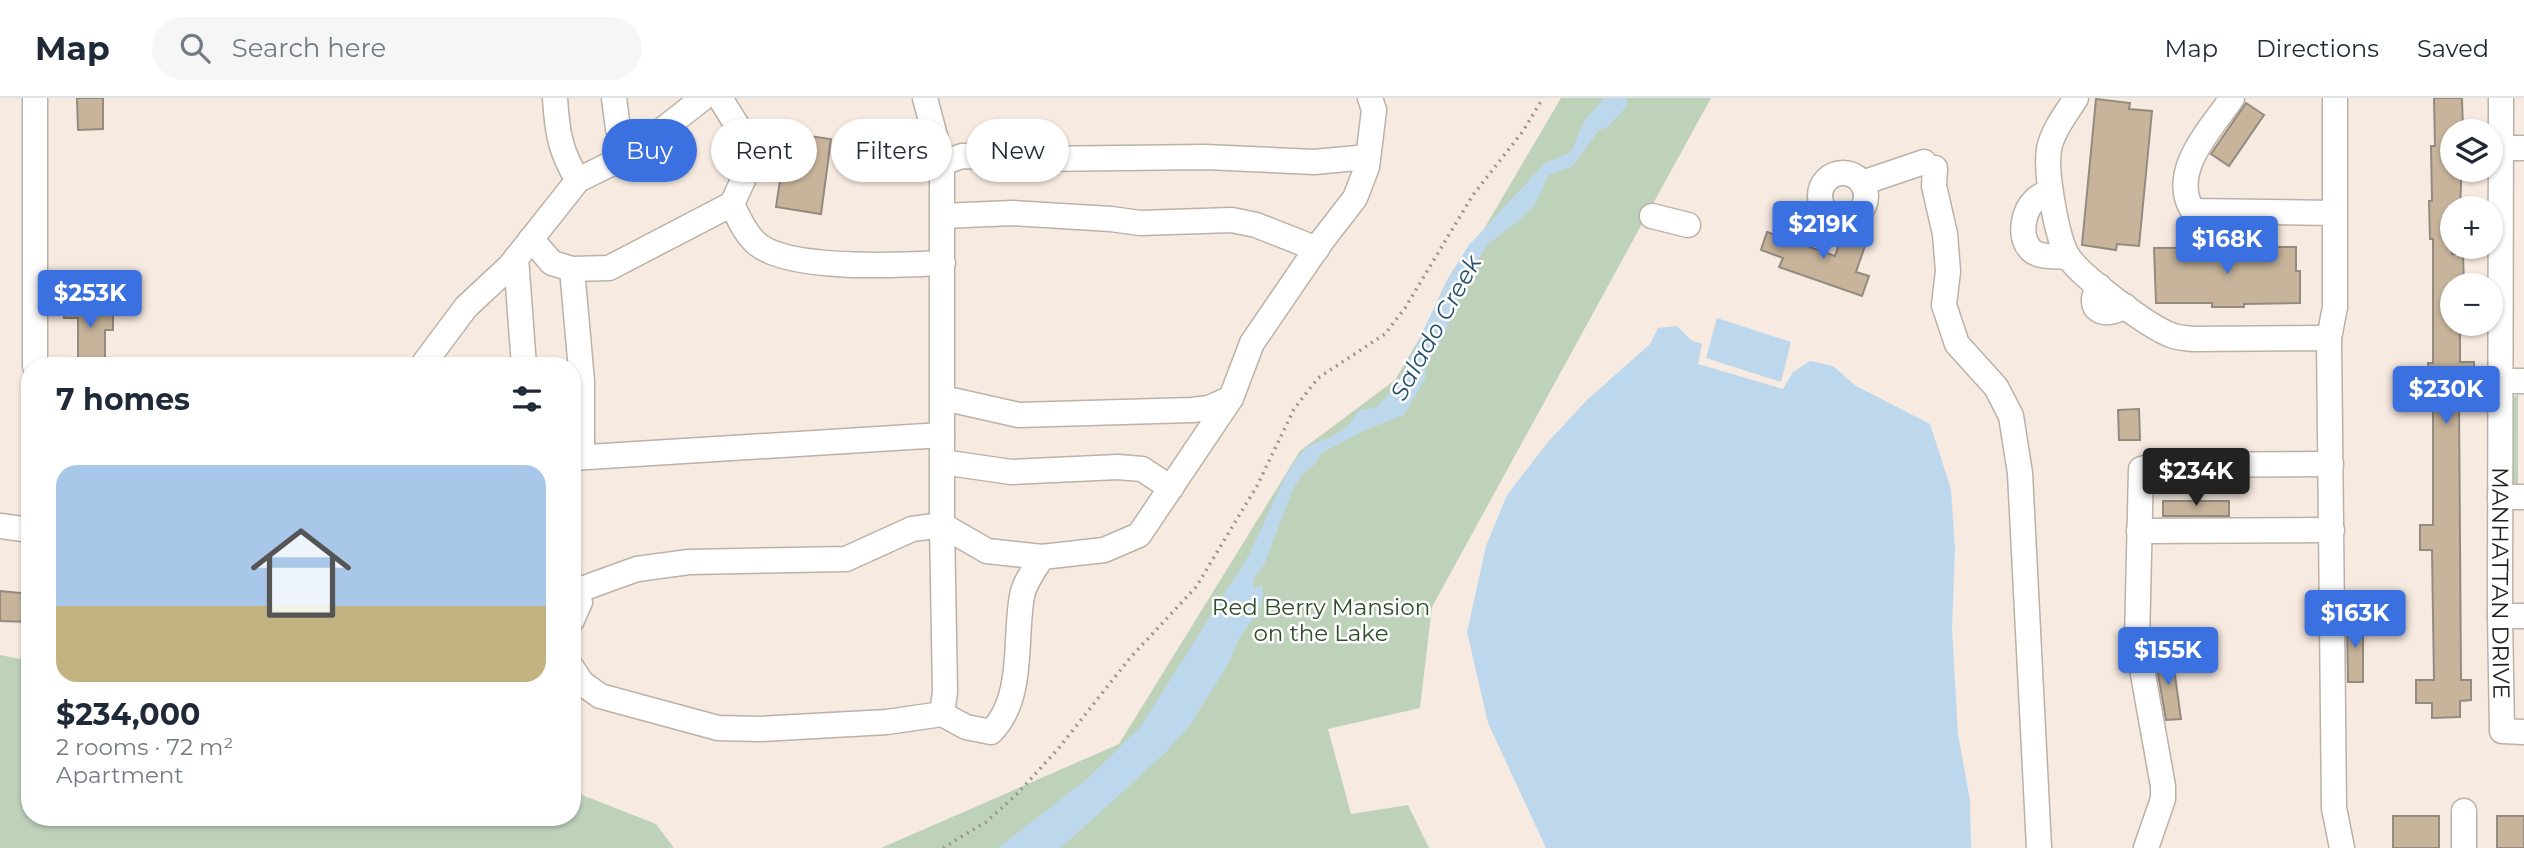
<!DOCTYPE html>
<meta charset="utf-8">
<style>
body{margin:0;font-family:Montserrat,sans-serif;background:#f6f6f7;color:#1f2937;height:100vh;display:flex;flex-direction:column;font-size:26px;white-space:nowrap}
*{box-sizing:border-box;margin:0}
p{font-size:23px;color:#747a83}
.icon{flex:none;width:38px;height:38px;fill:none;stroke:currentColor;stroke-width:2;stroke-linecap:round;stroke-linejoin:round}
.map{position:relative;flex:1;overflow:hidden}
.drawer{position:absolute;left:21px;top:259px;width:560px;height:469px;display:flex;flex-direction:column;background:#fff;border-radius:28px;box-shadow:0 2px 5px #0004}
.drawer>*{flex:none}
.hud{position:absolute;left:602px;top:21px;width:665px;height:63px;display:flex;gap:14px}
.tools{position:absolute;left:2440px;top:21px;display:grid;gap:14px}
.tools a{display:grid;place-items:center;width:63px;height:63px;border-radius:50%;background:#fff;box-shadow:0 2px 5px #0004;font-size:35px}
.price{position:absolute;translate:-50% -60px;padding:0 16px;border-radius:7px;background:#3b70e0;color:#fff;font-size:23px;line-height:46px;filter:drop-shadow(0 2px 4px #0008)}
.price::after{content:'';position:absolute;left:50%;top:42px;width:21px;height:16px;margin-left:-10px;background:inherit;clip-path:polygon(0 0,100% 0,50% 100%)}
.price.active{background:#222;color:#fff}
ul{padding:0;list-style:none}
li{display:grid;align-content:center;gap:14px;height:371px;padding:0 35px}
li+li{border-top:2px solid #e0e1e3}
li span{display:grid;place-items:center;height:217px;border-radius:21px;color:#555}
li>.icon{margin-inline-start:auto}
span .icon{width:126px;height:126px;fill:#fffc;stroke-width:1}
li b{font-size:30px}
h2{display:flex;justify-content:space-between;align-items:center;height:84px;padding:0 35px;font-size:30px}
.tag{padding:0 24px;border-radius:32px;background:#fff;box-shadow:0 2px 5px #0004;font-size:24px;line-height:63px}
.tag.active{background:#3b70e0;color:#fff}
header{display:flex;align-items:center;gap:42px;box-sizing:border-box;height:98px;padding:0 35px;background:#fff;border-bottom:2px solid #e0e1e3}
header strong{font-size:33px}
nav{display:flex;gap:38px;margin-inline-start:auto;font-size:24px}
.search{width:490px;height:63px;background:#f6f6f7;display:flex;align-items:center;gap:18px;box-sizing:border-box;padding:0 24px;border-radius:38px;color:#747a83;font-size:26px}
.map>svg:first-child{display:block}
.green{fill:#bed2ba}
.water{fill:#bdd7ed}
.building{fill:#c7b49b;stroke:#938b80;stroke-width:2}
.lines{fill:none;stroke-linecap:round;stroke-linejoin:round}
.minor-casing{stroke:#bcb1a7;stroke-width:27}
.path{stroke:#9d948d;stroke-width:3.5;stroke-dasharray:2 5;stroke-linecap:butt}
.minor{stroke:#fff;stroke-width:24}
.labels{text-anchor:middle;stroke-width:5;stroke-linejoin:round;paint-order:stroke}
.street-label{font-size:23px;fill:#24201c;stroke:#fff}
.park-label{font-size:23px;fill:#2e4d28;stroke:#fff}
.water-label{font-size:24px;font-style:italic;fill:#244e6d;stroke:#fff}
</style>
<header>
<strong>Map</strong>
<div class="search"><svg class="icon" aria-label="search" viewBox="0 0 24 24"><circle cx="10" cy="10" r="6"/><path d="M15 15l6 6"/></svg>Search here</div>
<nav><a>Map</a><a>Directions</a><a>Saved</a></nav>
</header>
<div class="map">
<svg width="2524" height="750" viewBox="0 0 2524 750">
<rect width="100%" height="100%" fill="#f7ebe1"/>
<g class="green">
<path d="M1561,0H1711L1432,509L1420,610L1328,631L1351,716L1408,707L1429,750H881L1119,646L1300,353L1395,282Z"/>
<path d="M2518,296V394L2508,405L2511,302Z"/>
<path d="M0,557L30,563V719H572V693L656,726L674,750H0Z"/>
</g>
<g class="water">
<path d="M1605,0H1627V8L1608,29L1599,32L1573,68L1549,77L1535,106L1517,124L1488,146L1478,162L1471,169L1445,235L1426,268L1425,281L1404,317L1365,332L1322,355L1313,368L1302,376L1292,393L1264,467L1255,479L1253,487L1256,490L1262,487L1263,496L1260,509L1237,545L1229,565L1190,627L1165,655L1061,750H998L1087,681L1141,628L1249,457L1285,379L1298,359L1307,349L1333,338L1348,328L1358,313L1377,309L1399,284L1448,180L1469,147L1545,65L1571,54L1584,23Z"/>
<path d="M1717,220L1791,244L1781,284L1706,260Z"/>
<path d="M1677,228L1691,242L1702,246L1698,266L1783,291L1793,274L1810,263L1833,268L1856,288L1930,326L1951,391L1955,451L1952,530L1958,636L1970,702L1971,750H1546L1488,625L1467,534L1486,448L1507,397L1548,344L1587,302L1650,246L1658,230Z"/>
</g>
<g class="building">
<path d="M77,0H103V31L78,32Z"/>
<path d="M2434,0H2462L2463,33H2452V72H2461V88L2460,110H2452V156H2463L2464,187H2452V226H2460V264H2474V292H2459V304L2461,582H2471V602L2460,603V619L2432,620V605H2416V582H2434L2432,452H2420V427H2433V305H2429L2428,265H2433V141H2430L2429,103H2432L2431,48H2435Z"/>
<path d="M2096,1L2130,5L2129,11L2152,13L2139,148L2117,146L2116,152L2082,147Z"/>
<path d="M2246,5L2264,17L2229,68L2211,56Z"/>
<path d="M787,35L831,41L821,116L776,109Z"/>
<path d="M1767,134L1835,158L1843,134L1867,142L1856,174L1869,178L1862,198L1779,169L1783,160L1761,152Z"/>
<path d="M2296,149V173H2300V205L2244,206V209H2212V205H2156L2154,150Z"/>
<path d="M64,202H103V217H113V232H105V268H78V220H64Z"/>
<path d="M2139,311L2140,342H2119L2118,312Z"/>
<rect x="2163" y="403" width="66" height="15"/>
<path d="M0,493L30,496V524L0,523Z"/>
<path d="M2347,520H2363V584H2348Z"/>
<path d="M2172,556L2181,621L2166,622L2155,558Z"/>
<rect x="2393" y="718" width="46" height="32"/>
<rect x="2497" y="718" width="27" height="32"/>
</g>
<g class="lines">
<defs>
<g id="minor">
<path d="M35,0V268"/>
<path d="M555,0C557,33 560,54 578,82"/>
<path d="M614,0L618,31L633,55"/>
<path d="M925,0L942,65V427L987,453L1042,459L1104,452L1139,437L1231,300L1252,245L1321,144L1355,100L1367,69L1374,12L1370,0"/>
<path d="M2076,0C2066,16 2053,32 2049,51C2045,73 2057,143 2069,160C2083,180 2149,229 2171,237C2177,240 2186,240 2192,241L2329,240L2334,710L2342,750"/>
<path d="M2232,0C2211,31 2168,74 2193,113L2334,115"/>
<path id="s1" d="M2501,0L2500,518L2502,633L2524,634"/>
<path d="M2501,50H2524"/>
<path d="M942,65L962,58L1036,61L1205,59L1314,64L1368,59"/>
<path d="M1935,70L1934,88L1945,136L1948,173L1944,207L1957,246L1996,289L2011,318L2020,375L2039,750"/>
<circle cx="1843" cy="98" r="23"/>
<path d="M1862,85L1924,64"/>
<path d="M2049,93C2045,96 2038,98 2035,102C2023,113 2018,139 2031,152C2039,160 2057,158 2068,159"/>
<path d="M732,106C738,119 744,133 754,143C783,174 901,167 943,165"/>
<path d="M942,118L1013,115L1111,121L1140,125L1232,122L1256,127L1317,151"/>
<path d="M1652,118L1688,127"/>
<path d="M531,141L552,165L572,171L609,170L732,106L743,82L748,45L720,0"/>
<path d="M516,160L524,268"/>
<path d="M572,171L582,283V359"/>
<path d="M2099,188C2084,213 2105,221 2125,208"/>
<path d="M2329,240L2335,209V0"/>
<path d="M422,268L466,209L510,168L578,82L633,55L703,0"/>
<path d="M2501,283H2524"/>
<path d="M943,300L1019,317L1192,312L1209,310L1231,300"/>
<path d="M572,360L942,337"/>
<path d="M942,364L1011,374L1118,369L1142,371L1171,390"/>
<path d="M2500,399H2524"/>
<path d="M0,428L30,432"/>
<path d="M2139,433L2332,432"/>
<path d="M572,491L576,493L637,471L689,464L846,461L912,431L942,427L945,594L942,616"/>
<path d="M2500,518H2524"/>
<path d="M572,522L580,504L576,493"/>
<path d="M572,570L582,585L600,598L718,630L760,631L887,624L942,616L966,629L991,634C1025,600 1014,541 1022,498C1024,485 1035,471 1042,459"/>
<path d="M2464,713V750"/>
<path d="M2146,750L2163,701V688L2137,543L2141,371L2156,367L2331,366"/>
</g>
</defs>
<use href="#minor" class="minor-casing"/>
<path class="path" d="M943,750L986,724L1016,697L1058,651L1130,560L1196,489L1257,388L1294,311L1318,280L1385,236L1405,210L1473,97L1523,33L1543,0"/>
<use href="#minor" class="minor"/>
</g>
<g class="labels">
<g class="street-label">
<text dy="8" stroke="none"><textPath href="#s1" startOffset="485">MANHATTAN DRIVE</textPath></text>
</g>
<g class="park-label">
<text x="1321" y="517">Red Berry Mansion<tspan x="1321" dy="26">on the Lake</tspan></text>
</g>
<g class="water-label">
<text transform="translate(1436 230) rotate(-61)" y="8">Salado Creek</text>
</g>
</g>
</svg>
<div class="tools">
<a><svg class="icon" aria-label="layers" viewBox="0 0 24 24"><path d="M12 4l9 5-9 5-9-5zM3 14l9 5 9-5"/></svg></a>
<a>+</a>
<a>−</a>
</div>
<b class="price" style="left:1823px;top:163px">$219K</b>
<b class="price" style="left:2227px;top:178px">$168K</b>
<b class="price" style="left:90px;top:232px">$253K</b>
<b class="price" style="left:2446px;top:328px">$230K</b>
<b class="price active" style="left:2196px;top:410px">$234K</b>
<b class="price" style="left:2355px;top:552px">$163K</b>
<b class="price" style="left:2168px;top:589px">$155K</b>
<div class="hud">
<a class="tag active">Buy</a>
<a class="tag">Rent</a>
<a class="tag">Filters</a>
<a class="tag">New</a>
</div>
<section class="drawer">
<h2>7 homes<svg class="icon" aria-label="filters" viewBox="0 0 24 24"><path d="M4 7h16M4 17h16"/><circle cx="9" cy="7" r="2"/><circle cx="15" cy="17" r="2"/></svg></h2>
<ul>
<li><span style="background:linear-gradient(#a9c7e8 65%,#c2b280 0)"><svg class="icon" aria-label="home" viewBox="0 0 24 24"><path d="M3 11l9-7 9 7M6 9v11h12V9"/></svg></span><div><b>$234,000</b><p>2 rooms · 72 m²</p><p>Apartment</p></div></li>
</ul>
</section>
</div>
